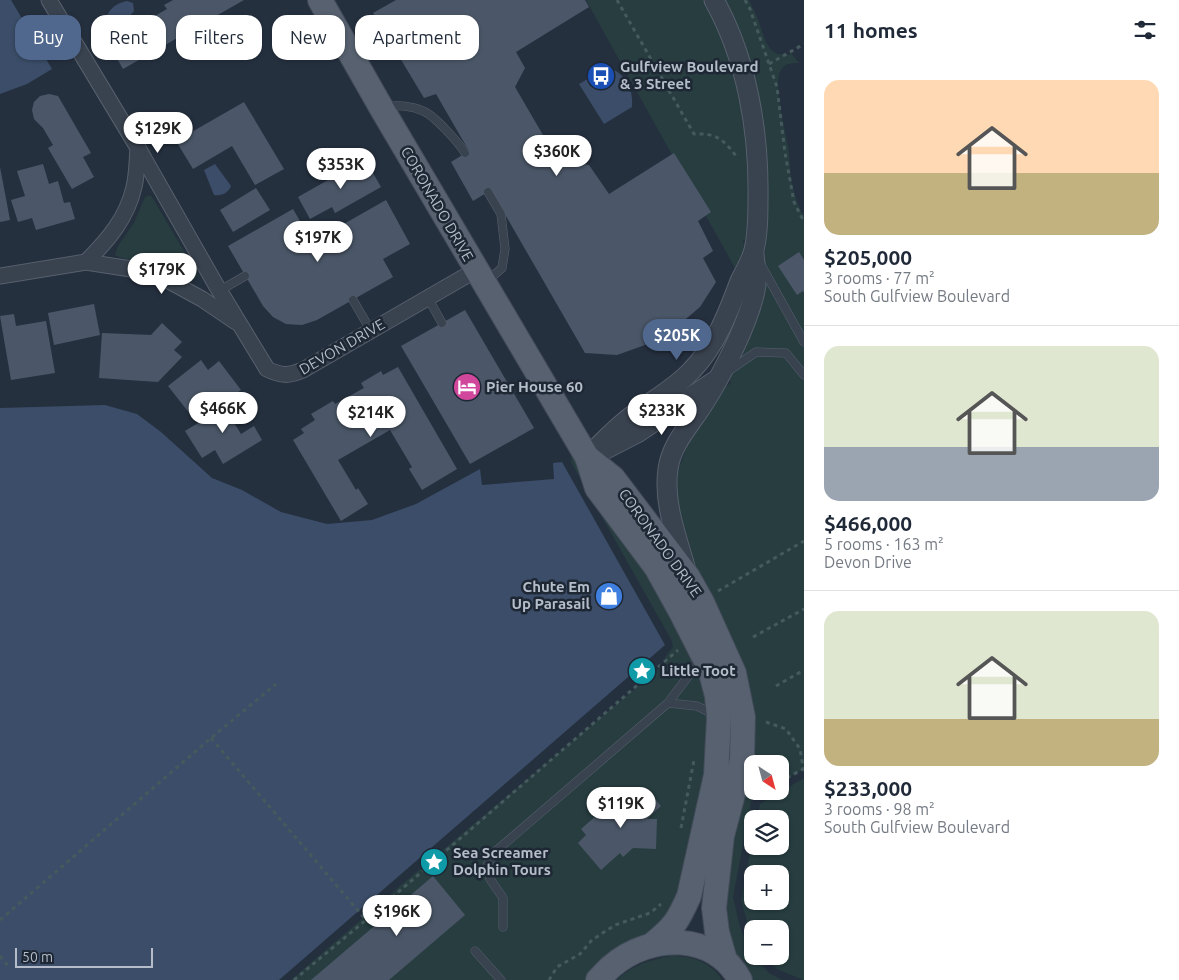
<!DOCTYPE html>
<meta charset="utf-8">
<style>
body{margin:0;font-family:Ubuntu,sans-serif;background:#f2f2f3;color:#1f2937;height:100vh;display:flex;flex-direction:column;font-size:19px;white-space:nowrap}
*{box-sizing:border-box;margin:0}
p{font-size:16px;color:#747a83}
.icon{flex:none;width:28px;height:28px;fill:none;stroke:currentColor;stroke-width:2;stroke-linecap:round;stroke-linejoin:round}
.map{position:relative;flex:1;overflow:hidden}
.panel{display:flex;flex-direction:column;background:#fff;width:375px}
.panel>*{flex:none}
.guide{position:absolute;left:15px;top:15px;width:475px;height:45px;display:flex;gap:10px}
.needle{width:32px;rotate:144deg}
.buttons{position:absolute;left:744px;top:755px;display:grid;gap:10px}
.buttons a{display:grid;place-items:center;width:45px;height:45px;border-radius:10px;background:#fff;box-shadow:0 1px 4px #0004;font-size:25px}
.scale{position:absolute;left:15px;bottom:12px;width:138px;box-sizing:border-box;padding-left:5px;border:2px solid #b5bdca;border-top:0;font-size:14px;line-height:18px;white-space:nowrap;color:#b5bdca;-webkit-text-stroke:4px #1e2734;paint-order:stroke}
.price{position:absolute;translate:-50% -42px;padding:0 11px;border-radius:18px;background:#fff;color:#222;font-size:16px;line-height:32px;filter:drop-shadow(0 1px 2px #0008)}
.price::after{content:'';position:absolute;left:50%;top:30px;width:15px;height:11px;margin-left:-8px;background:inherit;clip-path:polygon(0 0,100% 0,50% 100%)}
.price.on{background:#50688e;color:#fff}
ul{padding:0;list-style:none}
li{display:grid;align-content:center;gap:10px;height:265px;padding:0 20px}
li+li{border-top:1px solid #e0e1e3}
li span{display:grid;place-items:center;height:155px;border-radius:15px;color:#555}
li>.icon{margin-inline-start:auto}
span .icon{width:90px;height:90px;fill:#fffc;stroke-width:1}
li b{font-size:21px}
h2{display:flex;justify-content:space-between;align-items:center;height:60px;padding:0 20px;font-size:21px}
.pill{padding:0 18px;border-radius:15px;background:#fff;box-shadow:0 1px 4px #0004;font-size:18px;line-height:45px}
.pill.on{background:#50688e;color:#fff}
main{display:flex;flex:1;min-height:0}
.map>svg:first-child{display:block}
.green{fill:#273d40;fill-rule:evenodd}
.water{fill:#3b4d68}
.building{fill:#4b5768}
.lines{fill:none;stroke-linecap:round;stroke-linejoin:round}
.service-casing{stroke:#57606d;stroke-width:9}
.minor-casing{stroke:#57606d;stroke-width:17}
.tertiary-casing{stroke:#57606d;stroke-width:21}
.primary-casing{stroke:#424b58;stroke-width:26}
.path{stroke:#455a5d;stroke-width:3;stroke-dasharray:4 4;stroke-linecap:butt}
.service{stroke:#39424f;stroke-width:8}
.minor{stroke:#39424f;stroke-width:15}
.tertiary{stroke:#39424f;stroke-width:19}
.primary{stroke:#57616f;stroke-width:24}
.labels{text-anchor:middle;stroke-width:5;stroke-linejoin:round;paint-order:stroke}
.poi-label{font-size:15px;font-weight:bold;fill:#b5bdca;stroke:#1e2734;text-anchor:start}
.street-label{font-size:15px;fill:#b5bdca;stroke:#1e2734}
</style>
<main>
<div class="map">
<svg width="804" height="980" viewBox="0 0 804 980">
<rect width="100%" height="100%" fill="#25303f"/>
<g class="green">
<path d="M586,0H703C741,68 756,164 745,240H743L744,248L735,268Z"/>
<path d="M725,0H749C752,6 755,12 758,19C765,37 766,59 792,54L799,63C790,63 783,64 780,72C773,88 787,134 789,153C790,163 790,174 792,184C795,196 798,206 804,216V769L780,782V764H752V791H764L755,797L751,802L733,897L740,927L752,956H755L769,973L782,980H754L750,978L733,955L724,909L732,839L752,764L676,497L678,471L690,439L710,413L725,387L731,383L729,380C743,350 759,321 765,289C768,275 761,260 766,247L764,246C775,170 762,68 725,0Z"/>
<path d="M149,195L152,197L198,275L192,282L157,267L119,257L115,255L118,246L134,223L145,197Z"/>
<path d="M572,450L574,458L579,463C610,512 642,561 670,612C687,644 708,679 709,717C710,766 696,815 686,863C681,887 670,931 641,936V938L588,976L585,980H291L407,880L668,661L665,657L673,647L672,641L571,462Z"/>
<path d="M804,778V980H803L775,968L765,956H780V929H752V936L748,925L741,900L752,842V846H780V819H757L760,804ZM752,874H780V901H752Z"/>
<path d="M672,956C692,956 711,962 722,980H617C632,965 652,959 672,956Z"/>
</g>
<g class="water">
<path d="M0,0H11L52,69L27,84L0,94Z"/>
<path d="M127,1L133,3L134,11C128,18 121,28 111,28L106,22C106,11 116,3 127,1Z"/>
<path d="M608,67C626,75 633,86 632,107L604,124L579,84Z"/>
<path d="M215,164L231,186C228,193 222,196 214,195L204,170Z"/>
<path d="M105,405L137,414L161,432L212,478L242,490L281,512L327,524L372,520L416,504L480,469L482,485L554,479L553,463L562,462L665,645L279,980H0V408Z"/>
</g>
<g class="building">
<path d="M173,0H244L123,69L108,43L167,9L164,5Z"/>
<path d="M396,0H585L589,7L516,52L525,68L515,87L557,159L589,165L609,194L674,153L711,212L698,221L713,251L703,258L716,282L700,307L674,329L645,345L617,355L585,353L491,190L473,201L451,162L469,151L436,94L424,98L373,13Z"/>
<path d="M49,94L58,96L91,153L83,157L94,177L72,189L48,148L53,145L43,128L34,119L32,110L34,102L40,96Z"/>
<path d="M244,102L284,169L255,185L232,146L193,169L176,141Z"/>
<path d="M365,159L381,187L335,213L332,207L310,219L298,197Z"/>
<path d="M43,164L49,184L58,181L64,203L70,202L75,219L36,230L32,218L18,222L11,200L25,196L17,171Z"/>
<path d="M0,167L10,220L0,222Z"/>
<path d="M256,188L270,210L233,232L220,210Z"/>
<path d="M386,200L410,244L383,259L393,277L317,320L302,325L286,324L273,317L263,306L228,246L293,209L312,242Z"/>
<path d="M799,252L804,260V293L803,291L797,295L778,266Z"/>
<path d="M94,304L100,335L54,345L48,313Z"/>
<path d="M465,310L534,428L470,464L401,346Z"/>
<path d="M14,314L16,326L46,321L55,373L11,380L0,316Z"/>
<path d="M162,323L182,342L174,350L182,357L158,382L99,378L102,333L151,335Z"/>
<path d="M201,360L208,370L219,361L241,390L208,415L201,406L190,414L168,386Z"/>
<path d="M398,367L457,469L422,490L409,469L412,467L390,430L338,460L356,490L358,488L368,504L341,521L293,440L304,433L301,429L315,420L311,414L333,401L335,404L364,388L361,383L381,371L383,375Z"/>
<path d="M238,399L246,413L233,421L241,434L254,426L262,440L223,464L215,450L202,458L185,431Z"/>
<path d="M645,787L661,806L647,819H657L656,849L633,848L623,857L620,853L601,870L578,843L586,835L581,829L614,800L621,808Z"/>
<path d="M433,876L465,915L389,980H311Z"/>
</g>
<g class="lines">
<defs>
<g id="service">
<path d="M385,108C396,104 412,106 423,111C434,115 459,143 465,153"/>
<path d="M761,265L804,342"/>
<path d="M486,282L502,268L505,249L501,214L488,192"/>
<path d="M219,291L245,276"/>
<path d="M428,298L442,323"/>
<path d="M353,300L371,331"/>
<path d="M727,372L756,352L786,353L804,375"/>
<path d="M668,703L697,706L713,714"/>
<path d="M503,927V898L490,879L487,865L496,851L668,703L689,675L698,657"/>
<path d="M475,951L501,980"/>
</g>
<g id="minor">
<path d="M49,0L138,148L216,285L267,369C281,376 289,376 303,370L476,270"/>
<path d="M86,262C108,240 127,218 134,187C137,175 137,161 138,148"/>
<path d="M0,276L86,262L131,269L169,281L202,299L236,322"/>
</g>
<g id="tertiary">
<path d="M602,451L637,433L715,381"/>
<path d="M587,457C599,446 610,434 623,423C645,404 672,392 692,370C716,345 728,313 740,281C745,271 751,261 754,250C758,233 758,215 758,197C759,131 747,59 714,0"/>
<path d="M686,570C677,537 663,503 668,469C671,445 689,426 702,406C721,377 751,319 756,285C757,275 755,264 754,254"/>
</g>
<g id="primary">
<path d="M320,0L382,109L587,457L597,488L656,567L682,614L710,669L717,696L719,718L716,775L689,896C678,921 674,927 653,944"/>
<path d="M587,457L613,478L688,577L702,602L734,673L743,717L742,760L722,836L714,908L717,932L725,960"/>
<path d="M598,980C603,975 607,970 612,966C650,933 715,932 740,980"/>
</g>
</defs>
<use href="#service" class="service-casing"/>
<use href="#minor" class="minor-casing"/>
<use href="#tertiary" class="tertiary-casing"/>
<use href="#primary" class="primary-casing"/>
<g class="path">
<path d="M617,0L694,134C716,133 723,139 736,156"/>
<path d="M745,0L750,9L777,87L785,153L794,202L804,222"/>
<path d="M769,64L804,44"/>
<path d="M718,591L804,541"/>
<path d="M753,637L804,609"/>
<path d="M776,686L804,670"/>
<path d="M766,722L786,729L800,749L804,773"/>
<path d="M211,738L366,920"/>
<path d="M780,782L803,769"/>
<path d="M757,795L764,791"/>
<path d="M681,828L694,760"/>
<path d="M0,920L211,738L276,684"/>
<path d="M0,956L9,967"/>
<path d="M294,980L366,920L678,650"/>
<path d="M549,980L557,967L580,954L592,940L615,925L650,913L661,904"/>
</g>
<use href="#service" class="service"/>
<use href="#minor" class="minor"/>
<use href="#tertiary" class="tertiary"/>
<use href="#primary" class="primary"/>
</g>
<defs>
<symbol id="bus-disc" viewBox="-11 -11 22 22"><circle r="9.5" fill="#1a4fb4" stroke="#1e2734"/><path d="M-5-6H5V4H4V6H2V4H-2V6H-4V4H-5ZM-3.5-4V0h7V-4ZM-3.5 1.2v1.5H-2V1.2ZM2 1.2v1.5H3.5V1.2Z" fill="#fff"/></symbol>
<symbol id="hotel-disc" viewBox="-11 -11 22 22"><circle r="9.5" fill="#d1479c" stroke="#1e2734"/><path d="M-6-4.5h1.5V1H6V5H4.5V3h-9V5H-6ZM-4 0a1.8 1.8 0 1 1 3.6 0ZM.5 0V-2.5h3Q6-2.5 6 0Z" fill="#fff"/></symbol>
<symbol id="shop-disc" viewBox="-11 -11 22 22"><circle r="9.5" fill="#3f7fe0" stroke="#1e2734"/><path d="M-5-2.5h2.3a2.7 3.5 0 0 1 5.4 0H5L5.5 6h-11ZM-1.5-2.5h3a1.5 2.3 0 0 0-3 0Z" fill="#fff"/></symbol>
<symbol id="sight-disc" viewBox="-11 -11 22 22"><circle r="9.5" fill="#0f9aa8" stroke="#1e2734"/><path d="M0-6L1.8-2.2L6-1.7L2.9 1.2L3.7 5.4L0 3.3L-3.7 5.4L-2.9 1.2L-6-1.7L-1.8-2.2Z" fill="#fff"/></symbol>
</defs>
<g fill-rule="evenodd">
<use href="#bus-disc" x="585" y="60" width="32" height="32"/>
<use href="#hotel-disc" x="451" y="371" width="32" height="32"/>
<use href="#shop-disc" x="593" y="580" width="32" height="32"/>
<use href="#sight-disc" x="626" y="655" width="32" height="32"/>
<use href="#sight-disc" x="418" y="846" width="32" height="32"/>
</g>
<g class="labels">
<g class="poi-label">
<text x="620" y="72">Gulfview Boulevard<tspan x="620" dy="17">&amp; 3 Street</tspan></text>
<text x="486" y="392">Pier House 60</text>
<text x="590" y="592" text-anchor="end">Chute Em<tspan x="590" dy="17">Up Parasail</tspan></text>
<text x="661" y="676">Little Toot</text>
<text x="453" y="858">Sea Screamer<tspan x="453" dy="17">Dolphin Tours</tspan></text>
</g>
<g class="street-label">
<text transform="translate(437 204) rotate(60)" y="5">CORONADO DRIVE</text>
<text transform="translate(342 347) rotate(-30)" y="5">DEVON DRIVE</text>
<text transform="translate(660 543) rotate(54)" y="5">CORONADO DRIVE</text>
</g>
</g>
</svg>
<div class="buttons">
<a><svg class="needle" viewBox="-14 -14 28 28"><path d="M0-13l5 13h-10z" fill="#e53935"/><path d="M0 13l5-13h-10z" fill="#747a83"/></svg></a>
<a><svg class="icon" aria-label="layers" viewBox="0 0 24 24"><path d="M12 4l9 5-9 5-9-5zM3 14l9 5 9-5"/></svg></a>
<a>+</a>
<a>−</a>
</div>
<div class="scale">50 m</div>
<b class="price" style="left:158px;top:154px">$129K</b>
<b class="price" style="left:557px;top:177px">$360K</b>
<b class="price" style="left:341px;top:190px">$353K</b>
<b class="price" style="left:318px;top:263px">$197K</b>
<b class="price" style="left:162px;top:295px">$179K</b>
<b class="price on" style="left:677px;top:361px">$205K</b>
<b class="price" style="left:223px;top:434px">$466K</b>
<b class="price" style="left:662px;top:436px">$233K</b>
<b class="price" style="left:371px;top:438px">$214K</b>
<b class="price" style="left:621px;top:829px">$119K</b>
<b class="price" style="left:397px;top:937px">$196K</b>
<div class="guide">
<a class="pill on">Buy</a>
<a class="pill">Rent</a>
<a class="pill">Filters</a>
<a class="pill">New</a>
<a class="pill">Apartment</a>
</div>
</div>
<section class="panel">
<h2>11 homes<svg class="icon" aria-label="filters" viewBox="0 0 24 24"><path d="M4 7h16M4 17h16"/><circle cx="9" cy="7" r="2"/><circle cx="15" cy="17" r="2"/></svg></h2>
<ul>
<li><span style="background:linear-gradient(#ffd9b3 60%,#c2b280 0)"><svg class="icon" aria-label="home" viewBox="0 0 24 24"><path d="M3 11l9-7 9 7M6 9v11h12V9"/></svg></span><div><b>$205,000</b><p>3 rooms · 77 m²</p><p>South Gulfview Boulevard</p></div></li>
<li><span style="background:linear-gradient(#dfe7d0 65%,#9aa5b1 0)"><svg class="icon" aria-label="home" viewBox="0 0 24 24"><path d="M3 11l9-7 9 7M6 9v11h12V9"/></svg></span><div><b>$466,000</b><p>5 rooms · 163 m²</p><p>Devon Drive</p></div></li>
<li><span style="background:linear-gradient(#dfe7d0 70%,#c2b280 0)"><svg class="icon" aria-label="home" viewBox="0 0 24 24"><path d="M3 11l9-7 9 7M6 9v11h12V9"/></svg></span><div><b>$233,000</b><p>3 rooms · 98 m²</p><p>South Gulfview Boulevard</p></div></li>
</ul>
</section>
</main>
